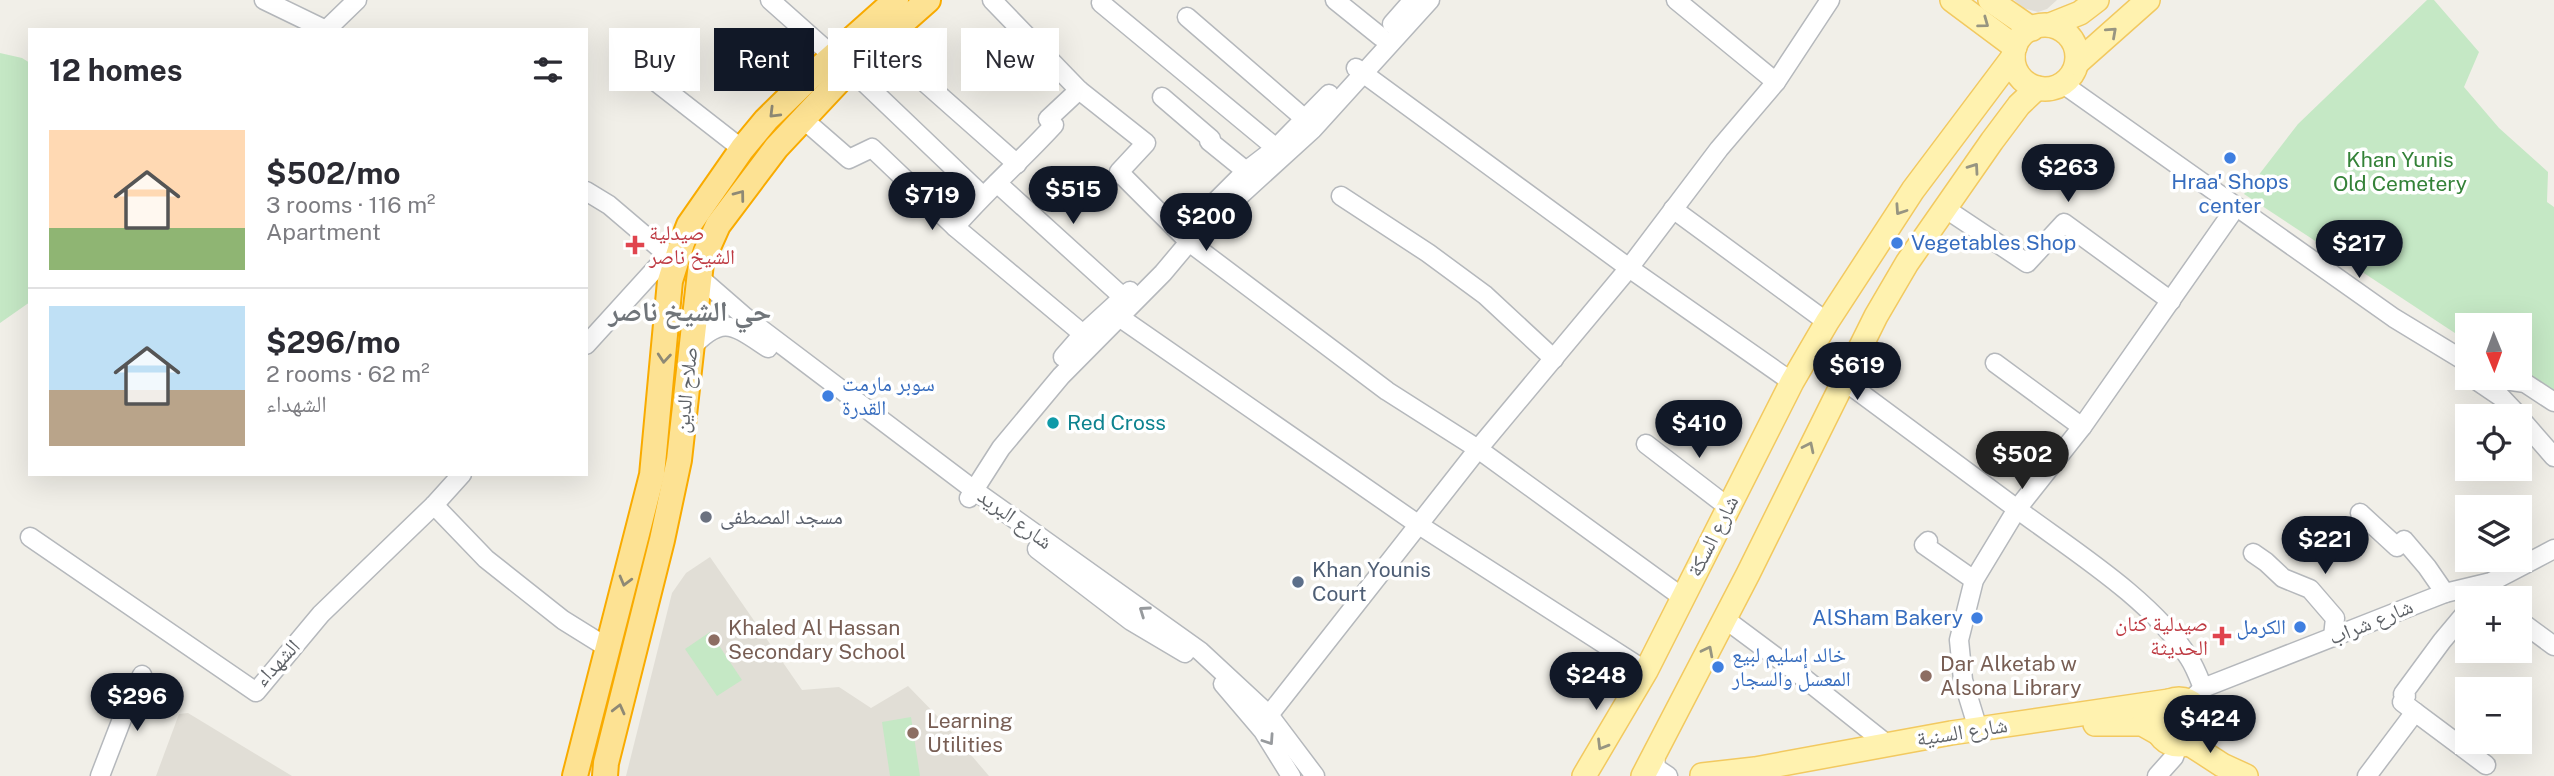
<!DOCTYPE html>
<meta charset="utf-8">
<style>
body{margin:0;font-family:"Public Sans","Noto Naskh Arabic",sans-serif;background:#f7f7f7;color:#2b2b33;height:100vh;display:flex;flex-direction:column;font-size:26px;white-space:nowrap}
*{box-sizing:border-box;margin:0}
p{font-size:23px;color:#7c7c81}
.icon{flex:none;width:38px;height:38px;fill:none;stroke:currentColor;stroke-width:2;stroke-linecap:round;stroke-linejoin:round}
.map{position:relative;flex:1;overflow:hidden}
.panel{position:absolute;left:28px;top:28px;width:560px;height:448px;display:flex;flex-direction:column;background:#fff;border-radius:0px;box-shadow:0 7px 28px #0002}
.panel>*{flex:none}
.banner{position:absolute;left:609px;top:28px;width:665px;height:63px;display:flex;gap:14px}
.needle{width:46px;rotate:179deg}
.fabs{position:absolute;left:2455px;top:313px;display:grid;gap:14px}
.fabs a{display:grid;place-items:center;width:77px;height:77px;border-radius:0px;background:#fff;box-shadow:0 7px 28px #0002;font-size:35px}
.price{position:absolute;translate:-50% -60px;padding:0 16px;border-radius:24px;background:#111827;color:#fff;font-size:23px;line-height:46px;filter:drop-shadow(0 2px 4px #0008)}
.price::after{content:'';position:absolute;left:50%;top:42px;width:21px;height:16px;margin-left:-10px;background:inherit;clip-path:polygon(0 0,100% 0,50% 100%)}
.price.selected{background:#222;color:#fff}
ul{padding:0;list-style:none}
li{display:flex;align-items:center;gap:21px;height:175px;padding:0 21px}
li+li{border-top:2px solid #e1e1e2}
li span{display:grid;place-items:center;flex:none;width:196px;height:140px;border-radius:0px;color:#555}
li>.icon{margin-inline-start:auto}
span .icon{width:84px;height:84px;fill:#fffc;stroke-width:1}
li b{font-size:30px}
h2{display:flex;justify-content:space-between;align-items:center;height:84px;padding:0 21px;font-size:30px}
.pill{padding:0 24px;border-radius:0px;background:#fff;box-shadow:0 7px 28px #0002;font-size:24px;line-height:63px}
.pill.selected{background:#111827;color:#fff}
.map>svg:first-child{display:block}
.education{fill:#e1ded6}
.green{fill:#c5e8c5}
.lines{fill:none;stroke-linecap:round;stroke-linejoin:round}
.minor-casing{stroke:#b5b8bc;stroke-width:21}
.major-casing{stroke:#f2c960;stroke-width:26}
.highway-casing{stroke:#f9ab00;stroke-width:28}
.minor{stroke:#fff;stroke-width:18}
.major{stroke:#fff2af;stroke-width:23}
.highway{stroke:#fde293;stroke-width:24}
.oneway{stroke:#979581}
.oneway2{stroke:#8e8975}
.oneway3{stroke:#979a9d}
.shop-dot{fill:#3f7fe0;stroke:#fff;stroke-width:2.5}
.health-dot{fill:#e0444e;stroke:#fff;stroke-width:2.5}
.culture-dot{fill:#0f9aa8;stroke:#fff;stroke-width:2.5}
.worship-dot{fill:#6b7280;stroke:#fff;stroke-width:2.5}
.service-dot{fill:#5c6f8a;stroke:#fff;stroke-width:2.5}
.education-dot{fill:#8d6e63;stroke:#fff;stroke-width:2.5}
.labels{text-anchor:middle;stroke-width:7;stroke-linejoin:round;paint-order:stroke}
.park-label{font-size:21px;fill:#348238;stroke:#fff}
.shop-label{font-size:21px;fill:#366cbe;stroke:#fff;text-anchor:start}
.health-label{font-size:21px;fill:#be3a42;stroke:#fff;text-anchor:start}
.street-label{font-size:21px;fill:#5f6368;stroke:#fff}
.culture-label{font-size:21px;fill:#0d838f;stroke:#fff;text-anchor:start}
.worship-label{font-size:21px;fill:#5b616d;stroke:#fff;text-anchor:start}
.service-label{font-size:21px;fill:#4e5e75;stroke:#fff;text-anchor:start}
.education-label{font-size:21px;fill:#785e54;stroke:#fff;text-anchor:start}
.district-label{font-size:28px;font-weight:bold;fill:#70757a;stroke:#fff}
</style>
<div class="map">
<svg width="2554" height="776" viewBox="0 0 2554 776">
<rect width="100%" height="100%" fill="#f1efe8"/>
<g class="education">
<path d="M2014,0H2057L2047,9L2038,12L2023,8Z"/>
<path d="M710,557L802,690L839,687L871,708L908,686L942,721L989,776H626L672,593L686,573Z"/>
<path d="M188,713L292,776H156L179,714Z"/>
</g>
<g class="green">
<path d="M2427,0H2434L2479,52L2464,87L2499,128L2548,172L2547,202L2554,207V398L2520,376V326H2468L2467,341L2244,194L2298,124Z"/>
<path d="M0,53L22,58L30,63V168L28,170L30,171V302L0,323Z"/>
<path d="M710,632L742,680L717,696L685,649Z"/>
<path d="M911,717L920,776H890L882,722Z"/>
</g>
<g class="lines">
<defs>
<g id="minor">
<path d="M264,0L326,30"/>
<path d="M770,0L833,56"/>
<path d="M992,0L1079,90L1146,143L1119,172L1189,242L1387,391L1478,449L1682,597"/>
<path d="M1335,0L1381,37"/>
<path d="M1676,0L1776,82"/>
<path d="M1101,3L1276,148"/>
<path d="M1187,17L1305,119"/>
<path d="M1392,24L1413,0"/>
<path d="M326,30L357,0"/>
<path d="M879,42L1017,164"/>
<path d="M633,64L742,149"/>
<path d="M1356,68L1629,268L1792,382"/>
<path d="M850,69L982,195"/>
<path d="M2063,84L2394,318L2468,363"/>
<path d="M1162,97L1211,139L1209,141L1246,171"/>
<path d="M803,119L849,159L872,148L955,227L1083,334"/>
<path d="M997,183L1124,298"/>
<path d="M586,191L609,205L676,262"/>
<path d="M1341,196L1428,253L1485,295L1554,359"/>
<path d="M1673,209L1827,322"/>
<path d="M1946,209L2027,263L2064,223L2171,301"/>
<path d="M955,227C986,191 1022,160 1054,125L1048,119L1079,90"/>
<path d="M1185,232L1246,171L1276,148L1329,94"/>
<path d="M699,277L745,317L974,490L1200,651L1269,715L1315,776"/>
<path d="M1112,312L1419,525L1646,671"/>
<path d="M586,345L667,256"/>
<path d="M691,348C723,314 733,325 768,348"/>
<path d="M1063,357L1083,334L1130,291"/>
<path d="M1995,363L2082,427"/>
<path d="M2473,378L2501,397L2519,416"/>
<path d="M2491,378L2525,383L2554,402"/>
<path d="M1843,380L2017,509L2082,427L2236,207"/>
<path d="M2520,418L2554,457"/>
<path d="M1646,444L1728,507"/>
<path d="M969,498L1001,448L1061,376L1163,273L1189,242L1313,129L1430,0"/>
<path d="M434,505L486,559L563,620L608,648"/>
<path d="M2360,513L2397,547L2404,540L2427,567L2445,593"/>
<path d="M30,537L256,692L321,614L434,505L462,474"/>
<path d="M1928,541L1924,545L1974,580"/>
<path d="M1037,549L1131,621L1185,653"/>
<path d="M2253,553L2266,562L2283,578L2310,589L2335,618L2333,637"/>
<path d="M1725,619L1795,671L1888,745"/>
<path d="M2520,621L2554,646"/>
<path d="M1223,684L1263,731L1291,776"/>
<path d="M2190,701L2203,688L2445,593L2491,582L2554,549"/>
<path d="M2415,712L2402,702L2406,696L2403,694L2442,641L2468,610"/>
<path d="M1269,715L1478,449L1629,268L1719,149L1776,82L1830,0"/>
<path d="M1978,729L1963,680L1959,640L1974,580L2017,509C2072,550 2153,600 2189,658C2195,667 2199,678 2203,688"/>
<path d="M1655,753L1656,768L1668,776"/>
<path d="M100,776L122,719L142,675"/>
<path d="M2157,776L2174,757L2178,745"/>
<path d="M2367,776L2415,712L2486,765"/>
</g>
<g id="major">
<path d="M1952,0L2015,47"/>
<path d="M1990,0L2032,29"/>
<path d="M2050,25L2080,13L2097,0"/>
<circle cx="2045" cy="57" r="32"/>
<path d="M2077,63L2148,0"/>
<circle cx="2179" cy="722" r="23"/>
<path d="M2095,724H2142L2158,733"/>
<path d="M2188,743L2222,765L2246,776"/>
<path d="M1702,775L1755,769L1951,733L2169,701"/>
<path d="M1584,776L1646,671L1792,382L1827,322L1913,190L2013,57"/>
<path d="M1643,776L1748,574L1876,316L1907,263L1992,141L2019,105L2037,88"/>
</g>
<g id="highway">
<path d="M575,776L652,475L670,281L682,243L689,225L742,149L766,120L813,74L896,0"/>
<path d="M605,776L606,763L662,540L679,460L701,263L718,225L776,148L850,69L928,0"/>
</g>
</defs>
<use href="#minor" class="minor-casing"/>
<use href="#major" class="major-casing"/>
<use href="#highway" class="highway-casing"/>
<use href="#minor" class="minor"/>
<use href="#major" class="major"/>
<use href="#highway" class="highway"/>
</g>
<defs><path id="oneway-chevron" d="M-2-3.5L2.5 0L-2 3.5" fill="none" stroke-width="1.6" stroke-linecap="round" stroke-linejoin="round" transform="scale(1.75)"/></defs>
<g class="oneway">
<use href="#oneway-chevron" transform="translate(1984 23) rotate(36)"/>
<use href="#oneway-chevron" transform="translate(2112 32) rotate(-42)"/>
<use href="#oneway-chevron" transform="translate(1974 168) rotate(-55)"/>
<use href="#oneway-chevron" transform="translate(1900 210) rotate(124)"/>
<use href="#oneway-chevron" transform="translate(1809 447) rotate(-64)"/>
<use href="#oneway-chevron" transform="translate(1708 651) rotate(-63)"/>
<use href="#oneway-chevron" transform="translate(1602 745) rotate(121)"/>
</g>
<g class="oneway2">
<use href="#oneway-chevron" transform="translate(774 113) rotate(135)"/>
<use href="#oneway-chevron" transform="translate(740 195) rotate(-53)"/>
<use href="#oneway-chevron" transform="translate(664 358) rotate(95)"/>
<use href="#oneway-chevron" transform="translate(625 581) rotate(105)"/>
<use href="#oneway-chevron" transform="translate(619 709) rotate(-76)"/>
</g>
<g class="oneway3">
<use href="#oneway-chevron" transform="translate(1144 611) rotate(-145)"/>
<use href="#oneway-chevron" transform="translate(1269 740) rotate(56)"/>
</g>
<g class="shop-dot">
<circle cx="2230" cy="158" r="7"/>
<circle cx="1897" cy="243" r="7"/>
<circle cx="828" cy="396" r="7"/>
<circle cx="1977" cy="618" r="7"/>
<circle cx="2300" cy="627" r="7"/>
<circle cx="1718" cy="667" r="7"/>
</g>
<g class="health-dot">
<path d="M631.5 234.5h7v7h7v7h-7v7h-7v-7h-7v-7h7z"/>
<path d="M2218.5 625.5h7v7h7v7h-7v7h-7v-7h-7v-7h7z"/>
</g>
<circle class="culture-dot" cx="1053" cy="423" r="7"/>
<circle class="worship-dot" cx="706" cy="517" r="7"/>
<circle class="service-dot" cx="1298" cy="582" r="7"/>
<g class="education-dot">
<circle cx="714" cy="640" r="7"/>
<circle cx="1926" cy="676" r="7"/>
<circle cx="913" cy="733" r="7"/>
</g>
<g class="labels">
<g class="park-label">
<text x="2400" y="167">Khan Yunis<tspan x="2400" dy="24">Old Cemetery</tspan></text>
</g>
<g class="shop-label">
<text x="2230" y="189" text-anchor="middle">Hraa' Shops<tspan x="2230" dy="24">center</tspan></text>
<text x="1911" y="250">Vegetables Shop</text>
<text x="842" y="391">سوبر مارمت<tspan x="842" dy="24">القدرة</tspan></text>
<text x="1963" y="625" text-anchor="end">AlSham Bakery</text>
<text x="2286" y="634" text-anchor="end">الكرمل</text>
<text x="1732" y="662">خالد إسليم لبيع<tspan x="1732" dy="24">المعسل والسجار</tspan></text>
</g>
<g class="health-label">
<text x="649" y="240">صيدلية<tspan x="649" dy="24">الشيخ ناصر</tspan></text>
<text x="2208" y="631" text-anchor="end">صيدلية كنان<tspan x="2208" dy="24">الحديثة</tspan></text>
</g>
<g class="street-label">
<text transform="translate(686 390) rotate(-84)" y="7">صلاح الدين</text>
<text transform="translate(1015 519) rotate(36)" y="7">شارع البريد</text>
<text transform="translate(1713 536) rotate(-63)" y="7">شارع السكة</text>
<text transform="translate(2371 622) rotate(-22)" y="7">شارع شراب</text>
<text transform="translate(277 663) rotate(-47)" y="7">الشهداء</text>
<text transform="translate(1962 732) rotate(-9)" y="7">شارع السنية</text>
</g>
<g class="culture-label">
<text x="1067" y="430">Red Cross</text>
</g>
<g class="worship-label">
<text x="720" y="524">مسجد المصطفى</text>
</g>
<g class="service-label">
<text x="1312" y="577">Khan Younis<tspan x="1312" dy="24">Court</tspan></text>
</g>
<g class="education-label">
<text x="728" y="635">Khaled Al Hassan<tspan x="728" dy="24">Secondary School</tspan></text>
<text x="1940" y="671">Dar Alketab w<tspan x="1940" dy="24">Alsona Library</tspan></text>
<text x="927" y="728">Learning<tspan x="927" dy="24">Utilities</tspan></text>
</g>
<g class="district-label">
<text x="690" y="321">حي الشيخ ناصر</text>
</g>
</g>
</svg>
<div class="fabs">
<a><svg class="needle" viewBox="-14 -14 28 28"><path d="M0-13l5 13h-10z" fill="#e53935"/><path d="M0 13l5-13h-10z" fill="#7c7c81"/></svg></a>
<a><svg class="icon" aria-label="locate" viewBox="0 0 24 24"><circle cx="12" cy="12" r="6"/><path d="M12 2v4M12 18v4M2 12h4M18 12h4"/></svg></a>
<a><svg class="icon" aria-label="layers" viewBox="0 0 24 24"><path d="M12 4l9 5-9 5-9-5zM3 14l9 5 9-5"/></svg></a>
<a>+</a>
<a>−</a>
</div>
<b class="price" style="left:2068px;top:204px">$263</b>
<b class="price" style="left:1073px;top:226px">$515</b>
<b class="price" style="left:932px;top:232px">$719</b>
<b class="price" style="left:1206px;top:253px">$200</b>
<b class="price" style="left:2359px;top:280px">$217</b>
<b class="price" style="left:1857px;top:402px">$619</b>
<b class="price" style="left:1699px;top:460px">$410</b>
<b class="price selected" style="left:2022px;top:491px">$502</b>
<b class="price" style="left:2325px;top:576px">$221</b>
<b class="price" style="left:1596px;top:712px">$248</b>
<b class="price" style="left:137px;top:733px">$296</b>
<b class="price" style="left:2210px;top:755px">$424</b>
<div class="banner">
<a class="pill">Buy</a>
<a class="pill selected">Rent</a>
<a class="pill">Filters</a>
<a class="pill">New</a>
</div>
<section class="panel">
<h2>12 homes<svg class="icon" aria-label="filters" viewBox="0 0 24 24"><path d="M4 7h16M4 17h16"/><circle cx="9" cy="7" r="2"/><circle cx="15" cy="17" r="2"/></svg></h2>
<ul>
<li><span style="background:linear-gradient(#ffd9b3 70%,#8fb573 0)"><svg class="icon" aria-label="home" viewBox="0 0 24 24"><path d="M3 11l9-7 9 7M6 9v11h12V9"/></svg></span><div><b>$502/mo</b><p>3 rooms · 116 m²</p><p>Apartment</p></div></li>
<li><span style="background:linear-gradient(#bfe0f5 60%,#b9a48a 0)"><svg class="icon" aria-label="home" viewBox="0 0 24 24"><path d="M3 11l9-7 9 7M6 9v11h12V9"/></svg></span><div><b>$296/mo</b><p>2 rooms · 62 m²</p><p>الشهداء</p></div></li>
</ul>
</section>
</div>
